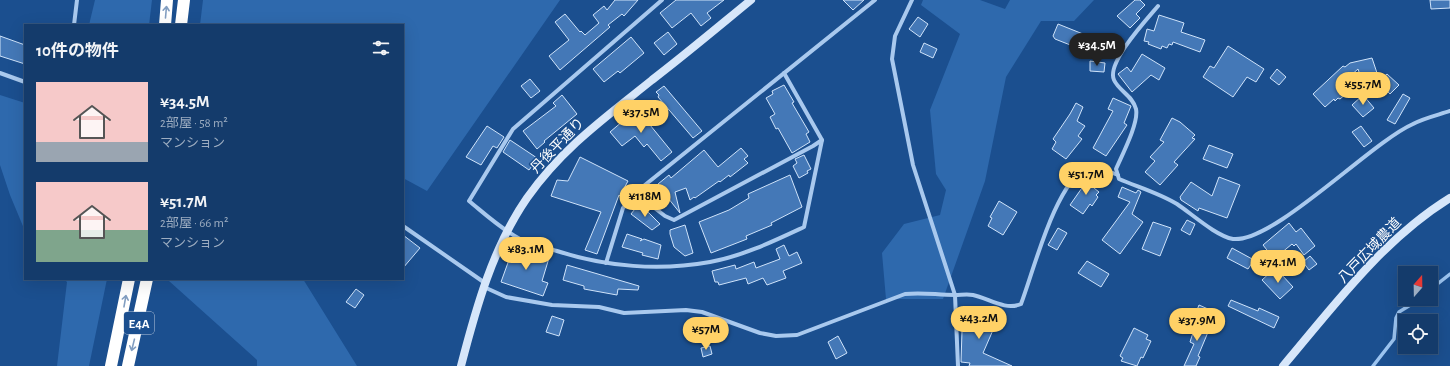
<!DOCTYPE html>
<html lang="ja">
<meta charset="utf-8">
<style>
body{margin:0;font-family:"Alegreya Sans","Noto Sans JP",sans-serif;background:#1d4271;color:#f1f3f6;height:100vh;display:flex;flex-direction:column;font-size:15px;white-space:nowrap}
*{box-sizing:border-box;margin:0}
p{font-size:13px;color:#9dadc1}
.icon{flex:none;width:22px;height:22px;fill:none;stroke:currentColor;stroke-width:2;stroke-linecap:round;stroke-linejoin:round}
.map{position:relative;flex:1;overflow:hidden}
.drawer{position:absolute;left:24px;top:24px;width:380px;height:256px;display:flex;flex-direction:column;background:#143b6b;border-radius:0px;box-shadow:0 4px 16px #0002,0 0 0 1px #33557e}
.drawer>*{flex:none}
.needle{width:26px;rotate:20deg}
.buttons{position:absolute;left:1398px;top:266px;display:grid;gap:8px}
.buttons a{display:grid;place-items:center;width:40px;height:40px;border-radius:0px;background:#143b6b;box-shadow:0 4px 16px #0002,0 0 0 1px #33557e;font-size:20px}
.price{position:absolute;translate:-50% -34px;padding:0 9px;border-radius:14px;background:#ffd166;color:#111;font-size:13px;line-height:26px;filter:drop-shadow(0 1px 2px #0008)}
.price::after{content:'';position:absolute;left:50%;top:24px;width:12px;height:9px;margin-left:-6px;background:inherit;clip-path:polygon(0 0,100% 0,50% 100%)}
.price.selected{background:#222;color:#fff}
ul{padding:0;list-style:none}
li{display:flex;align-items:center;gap:12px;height:100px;padding:0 12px}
li span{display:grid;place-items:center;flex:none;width:112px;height:80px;border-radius:0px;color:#555}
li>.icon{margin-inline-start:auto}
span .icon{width:48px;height:48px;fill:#fffc;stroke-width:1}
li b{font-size:17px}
h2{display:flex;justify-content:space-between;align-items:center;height:48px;padding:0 12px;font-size:17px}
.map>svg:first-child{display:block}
.green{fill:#2e69ad}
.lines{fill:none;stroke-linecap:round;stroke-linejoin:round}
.stream{stroke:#9cc4f0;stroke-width:3.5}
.building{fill:#4478b7;stroke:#cfe3fa}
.street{stroke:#a9c9ee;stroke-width:4}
.secondary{stroke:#d6e6fa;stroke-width:8}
.highway{stroke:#fff;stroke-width:12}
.oneway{stroke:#829ec1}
.labels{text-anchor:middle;stroke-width:3;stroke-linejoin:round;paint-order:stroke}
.shield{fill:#1b4f8f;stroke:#bbcadd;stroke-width:1}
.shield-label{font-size:13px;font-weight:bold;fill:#fff}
.street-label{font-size:14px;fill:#fff;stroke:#1b4f8f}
</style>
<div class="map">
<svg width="1450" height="366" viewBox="0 0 1450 366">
<rect width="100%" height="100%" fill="#1b4f8f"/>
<g class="green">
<path d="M95,0H152L149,25H89Z"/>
<path d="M203,0H560L427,191L403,178V25H200Z"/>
<path d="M923,0H980L1005,9L1010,0H1094L1074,21H1041L1006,77L985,181L943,299H886L882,253L904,224L940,215L946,190L936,174L930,110L960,34L921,5Z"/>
<path d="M0,95L25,103V231L10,195L0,165Z"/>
<path d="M64,279H107L89,366H57L67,282Z"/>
<path d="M170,279H303L357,366H257V360L169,281Z"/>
</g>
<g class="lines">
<g class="stream">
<path d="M1431,289L1450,274"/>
<path d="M1373,366L1394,339L1396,318L1399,312L1420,299"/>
</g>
</g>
<g class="building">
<path d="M615,0H638L624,16L622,14L608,25L610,27L560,70L549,56L569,40L555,22L565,14L580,32L581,31L585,35L599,23L593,15L604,6L607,10Z"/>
<path d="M676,0H724L707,13L711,18L701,26L691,13L672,28L660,13Z"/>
<path d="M843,0H864L853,10Z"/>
<path d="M1135,0H1140L1145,5L1136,14L1140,18L1130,28L1117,16Z"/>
<path d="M1430,0H1450V8L1431,9Z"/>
<path d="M1159,15L1184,23L1181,32L1205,40L1200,52L1173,42L1172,45L1169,44L1167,48L1162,46L1161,49L1148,44L1149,42L1144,41L1147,29L1154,31Z"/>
<path d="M918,17L928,24L920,37L909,29Z"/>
<path d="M1058,24L1083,34L1078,48L1055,39L1053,36Z"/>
<path d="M668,32L677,44L664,55L654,43Z"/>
<path d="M0,36L25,45V64L0,56Z"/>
<path d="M631,37L644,53L620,73L618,71L604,82L593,69Z"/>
<path d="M924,43L937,49L933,58L920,52Z"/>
<path d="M1228,46L1264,69L1256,82L1247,77L1233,97L1203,77L1210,66L1214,68Z"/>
<path d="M1142,54L1165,68L1159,80L1151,75L1132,92L1118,74L1127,67L1131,72Z"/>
<path d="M1372,58L1377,73L1361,78L1358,69L1340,85L1347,93L1340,99L1338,98L1335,101L1334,99L1325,107L1313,94L1343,66L1345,67L1350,63Z"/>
<path d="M1090,61L1105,63L1104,72L1090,71Z"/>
<path d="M1277,69L1286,77L1279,85L1270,78Z"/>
<path d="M1387,74L1399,85L1390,94L1378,82Z"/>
<path d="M530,79L540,91L531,98L521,86Z"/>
<path d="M784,85L794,102L792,103L809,132L806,134L810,142L792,153L778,128L776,129L770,117L775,114L766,98L773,94L772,91Z"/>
<path d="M664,86L702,131L693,138L658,97L659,95L656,92Z"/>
<path d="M1403,94L1410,98L1395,124L1387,120Z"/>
<path d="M562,95L577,114L544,141L545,142L537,149L523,131L556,106L553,103Z"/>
<path d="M1363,95L1374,108L1363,117L1352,105Z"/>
<path d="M1113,98L1131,106L1124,123L1127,125L1106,156L1093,148L1113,111L1108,109Z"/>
<path d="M1076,103L1083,107L1077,121L1085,126L1078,136L1082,139L1066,159L1052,149L1056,142L1053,139L1070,114Z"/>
<path d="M637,109L672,152L661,161L647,144L644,147L635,136L622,146L610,132Z"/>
<path d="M1172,118L1180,122L1195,135L1192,138L1195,139L1174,162L1178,165L1160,185L1145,172L1155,161L1150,157L1164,142L1160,140Z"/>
<path d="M487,126L504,137L497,148L493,146L481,165L466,157Z"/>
<path d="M1361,126L1372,141L1364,147L1352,132Z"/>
<path d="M510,140L540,160L535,168L532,166L529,170L503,152Z"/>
<path d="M1209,145L1233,154L1227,168L1203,159Z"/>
<path d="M741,148L748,156L744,159L748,163L730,177L729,175L720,182L719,181L695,198L694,197L690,200L686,188L675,192L680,213L660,188L661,187L658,184L669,175L671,178L704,150L718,167Z"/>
<path d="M804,155L811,169L807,171L808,173L799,178L793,166L797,163L795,159Z"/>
<path d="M580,157L628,181L620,196L619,195L597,254L585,250L601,212L551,196L557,180L568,181Z"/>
<path d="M790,175L802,207L771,223L772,225L746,236L747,239L711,253L699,222L729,210L749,198L748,194Z"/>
<path d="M1091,175L1099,181L1094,188L1099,192L1096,195L1098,197L1092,206L1090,204L1083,214L1070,205Z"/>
<path d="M1219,177L1240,185L1227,218L1199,208L1198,211L1181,200L1180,197L1191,182L1212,196Z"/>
<path d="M1122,187L1136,193L1138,190L1141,192L1132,214L1143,222L1120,254L1102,240L1130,202L1118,197Z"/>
<path d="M999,201L1017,212L1003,235L988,226L992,218L990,217Z"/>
<path d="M638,205L649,213L660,224L652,230L631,214Z"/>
<path d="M1187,220L1195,224L1190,235L1181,230Z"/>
<path d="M1153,222L1171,228L1160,256L1142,249Z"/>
<path d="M1289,223L1296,232L1301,228L1315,246L1304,255L1296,244L1294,246L1292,244L1274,259L1263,245Z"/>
<path d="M685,225L693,253L685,256L674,247L670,234V230Z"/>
<path d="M1058,228L1067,233L1057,250L1048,245Z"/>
<path d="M627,234L642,239L640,241L644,239L661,245L658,259L642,255L643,253L622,247Z"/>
<path d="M403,235L420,248L403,268Z"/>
<path d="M784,245L789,256L797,252L802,263L783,271L786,278L767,285L763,278L748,284L746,278L719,285L718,282H715L712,271L735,265L736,269L754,262L756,268L780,259L776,249Z"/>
<path d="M514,246L549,258L542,281L548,283L543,296L501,282Z"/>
<path d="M1232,248L1254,260L1248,269L1227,258Z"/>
<path d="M1310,256L1317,264L1309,270L1303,262Z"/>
<path d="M1087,261L1109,274L1101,287L1078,273Z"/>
<path d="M567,265L639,286L638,290L618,289L617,295L584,289V286L563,280Z"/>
<path d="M1273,270L1281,274L1293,287L1280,299L1262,280Z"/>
<path d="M356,289L364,295L355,308L346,302Z"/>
<path d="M1231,300L1258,311L1259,308L1279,317L1274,328L1228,306Z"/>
<path d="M1199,305L1208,309L1204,318L1195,315Z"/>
<path d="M974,308L987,313L988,310L1000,314L983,353L1012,366H969L970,363L961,362L962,331H966Z"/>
<path d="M552,316L564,320L559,336L546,332Z"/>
<path d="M1197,320L1211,325L1198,356L1200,357L1196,366H1184L1194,344L1190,342Z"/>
<path d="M1134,328L1148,335L1146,339L1151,341L1143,358L1141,357L1137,366L1121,361L1123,358L1120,356Z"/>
<path d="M838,336L847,353L836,359L828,342Z"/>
<path d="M710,346L712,354L703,357L701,348Z"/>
</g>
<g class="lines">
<g class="street">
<path d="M662,0L513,129L469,201C485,214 501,229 520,239C531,245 545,247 557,251C606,267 660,271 710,262C743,256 774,241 804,227L822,140L784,73"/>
<path d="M912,0L895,36L892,59L913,165L955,295L958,366"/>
<path d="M1158,6C1147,19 1106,63 1114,80C1119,91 1133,96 1136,109C1139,123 1122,155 1116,169L1119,179C1138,187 1159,193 1177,204C1192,214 1216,236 1233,239C1274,243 1370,143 1413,124C1424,118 1438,115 1450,111"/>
<path d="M74,25L77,0"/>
<path d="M0,73L25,82"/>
<path d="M635,193L665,216L674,220L813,146L822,140"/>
<path d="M403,226L485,283"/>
<path d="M606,263L623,208L635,193L875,0"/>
<path d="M484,287L506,297L552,305L599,307L624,313L686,310L702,312L760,333L776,336L797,335L905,294C924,292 936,295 955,295C961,295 967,294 973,295C988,298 1005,311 1021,304C1035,267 1054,186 1089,164L1118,175"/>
</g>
<g class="secondary">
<path d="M461,366C476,308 493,247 527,198C562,148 606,117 652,80C686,54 718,27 751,0"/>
<path d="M1283,366C1334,306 1382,240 1450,198"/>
</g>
<g class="highway">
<path d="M165,25L167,0"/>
<path d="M181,25L184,0"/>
<path d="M111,366L129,279"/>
<path d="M128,366L147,279"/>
</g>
</g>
<defs><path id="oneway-shaft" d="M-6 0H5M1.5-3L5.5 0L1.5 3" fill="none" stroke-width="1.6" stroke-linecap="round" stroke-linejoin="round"/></defs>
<g class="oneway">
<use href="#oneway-shaft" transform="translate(166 12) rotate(-85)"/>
<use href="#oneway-shaft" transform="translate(125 301) rotate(-80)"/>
<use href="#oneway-shaft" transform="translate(133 345) rotate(104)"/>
</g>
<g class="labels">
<rect class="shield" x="124" y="312" width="30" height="22" rx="3"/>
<g class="shield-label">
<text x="139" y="328">E4A</text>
</g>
<g class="street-label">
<text transform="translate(557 145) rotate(-46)" y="5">丹後平通り</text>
<text transform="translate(1369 250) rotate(-46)" y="5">八戸広域農道</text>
</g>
</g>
</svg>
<div class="buttons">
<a><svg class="needle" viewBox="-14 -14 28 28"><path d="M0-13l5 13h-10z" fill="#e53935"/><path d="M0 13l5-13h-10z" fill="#9dadc1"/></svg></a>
<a><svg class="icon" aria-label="locate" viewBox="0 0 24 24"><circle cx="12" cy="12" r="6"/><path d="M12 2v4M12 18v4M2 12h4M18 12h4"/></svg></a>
</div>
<b class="price selected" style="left:1097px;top:67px">¥34.5M</b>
<b class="price" style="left:1363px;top:106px">¥55.7M</b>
<b class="price" style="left:641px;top:134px">¥37.5M</b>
<b class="price" style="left:1086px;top:196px">¥51.7M</b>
<b class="price" style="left:645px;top:218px">¥118M</b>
<b class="price" style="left:526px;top:271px">¥83.1M</b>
<b class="price" style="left:1278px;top:284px">¥74.1M</b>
<b class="price" style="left:979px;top:340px">¥43.2M</b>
<b class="price" style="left:1197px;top:342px">¥37.9M</b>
<b class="price" style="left:706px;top:351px">¥57M</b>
<section class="drawer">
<h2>10件の物件<svg class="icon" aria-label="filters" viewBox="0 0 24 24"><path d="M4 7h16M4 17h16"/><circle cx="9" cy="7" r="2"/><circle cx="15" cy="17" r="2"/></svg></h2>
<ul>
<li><span style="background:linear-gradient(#f6c9c9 75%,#9aa5b1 0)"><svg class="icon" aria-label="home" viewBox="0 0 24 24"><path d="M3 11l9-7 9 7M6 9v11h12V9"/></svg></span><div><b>¥34.5M</b><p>2部屋 · 58 m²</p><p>マンション</p></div></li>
<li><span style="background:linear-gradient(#f6c9c9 60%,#7fa58c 0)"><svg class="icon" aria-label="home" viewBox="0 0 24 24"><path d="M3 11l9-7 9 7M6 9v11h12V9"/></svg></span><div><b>¥51.7M</b><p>2部屋 · 66 m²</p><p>マンション</p></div></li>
</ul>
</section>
</div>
